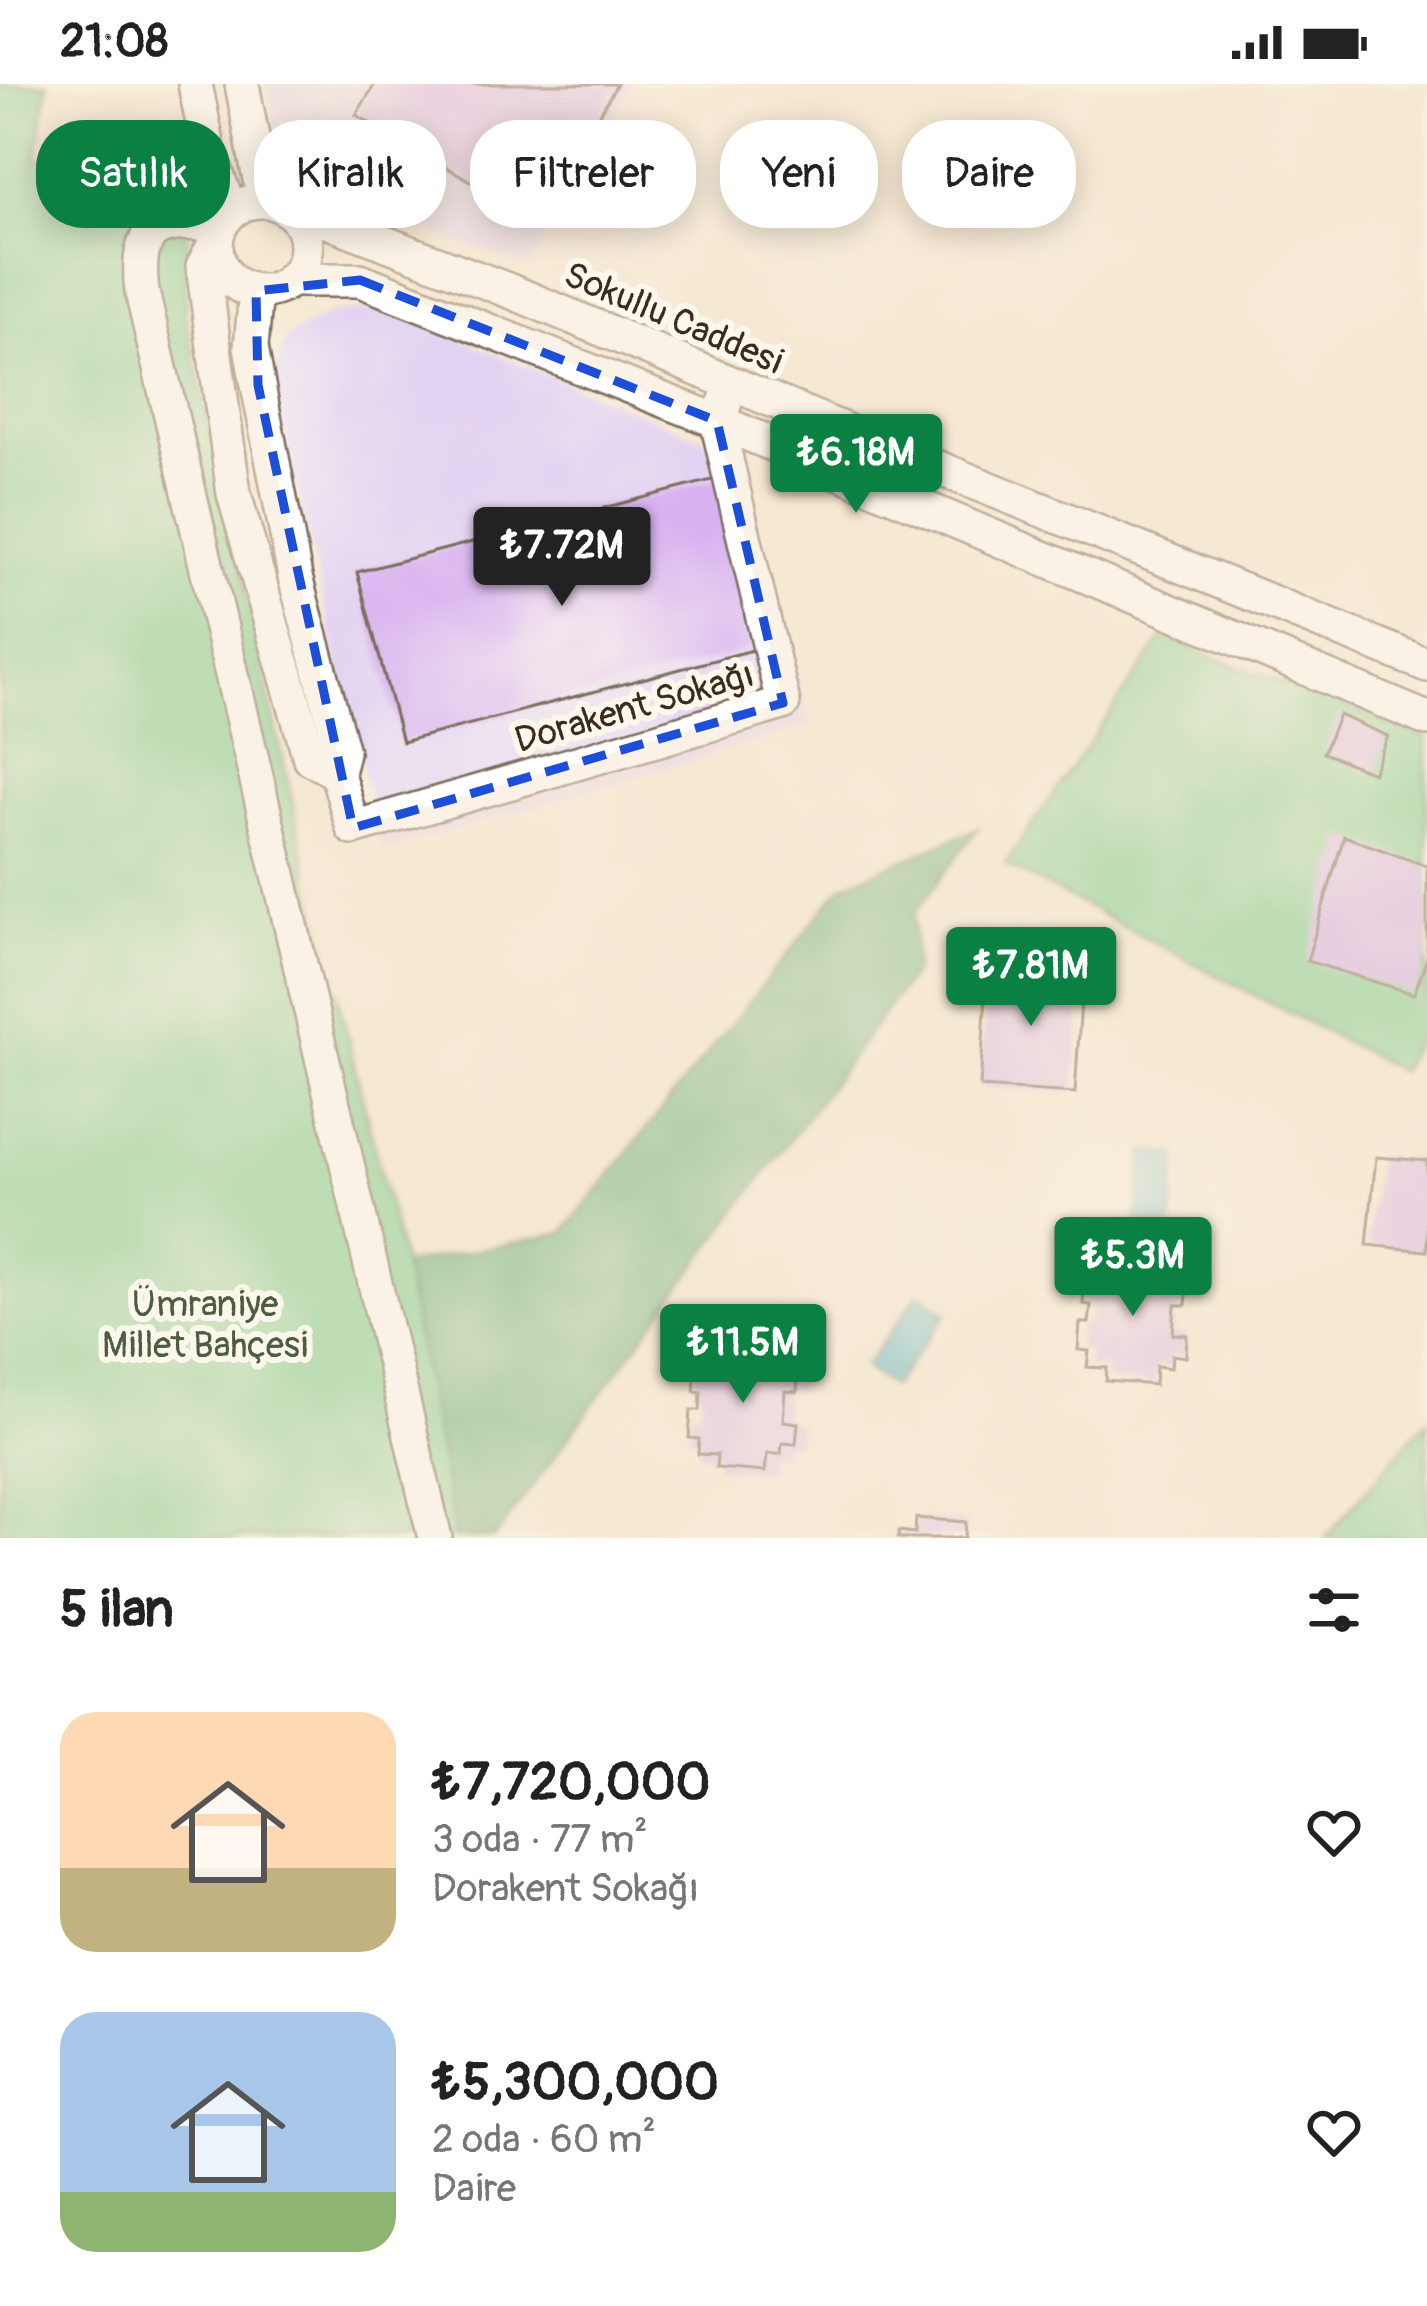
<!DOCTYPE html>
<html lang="tr">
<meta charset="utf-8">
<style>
body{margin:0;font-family:Pangolin,sans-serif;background:#f6f6f6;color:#222;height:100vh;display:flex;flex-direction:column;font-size:45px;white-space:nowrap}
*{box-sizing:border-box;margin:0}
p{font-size:39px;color:#767676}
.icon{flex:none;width:66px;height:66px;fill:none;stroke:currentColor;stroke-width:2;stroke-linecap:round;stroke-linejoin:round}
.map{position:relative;height:1454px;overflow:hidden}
.drawer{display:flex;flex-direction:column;background:#fff;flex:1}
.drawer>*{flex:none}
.guide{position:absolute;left:36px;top:36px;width:1356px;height:108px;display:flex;gap:24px}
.price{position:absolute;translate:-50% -102px;padding:0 27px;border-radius:12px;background:#0b8043;color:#fff;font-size:39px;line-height:78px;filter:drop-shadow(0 3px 6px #0008)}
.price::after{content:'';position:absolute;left:50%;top:72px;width:36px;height:27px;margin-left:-18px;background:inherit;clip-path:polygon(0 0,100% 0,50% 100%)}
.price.on{background:#222;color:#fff}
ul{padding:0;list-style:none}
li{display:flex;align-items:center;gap:36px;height:300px;padding:0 60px}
li span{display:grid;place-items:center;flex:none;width:336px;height:240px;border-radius:36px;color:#555}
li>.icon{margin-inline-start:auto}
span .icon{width:144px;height:144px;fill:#fffc;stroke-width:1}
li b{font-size:51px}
h2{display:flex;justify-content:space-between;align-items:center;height:144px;padding:0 60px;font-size:51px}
.pill{padding:0 42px;border-radius:48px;background:#fff;box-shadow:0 6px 30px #0003;font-size:42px;line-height:108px}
.pill.on{background:#0b8043;color:#fff}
.status{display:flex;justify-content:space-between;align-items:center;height:84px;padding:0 60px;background:#fff;direction:ltr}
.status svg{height:33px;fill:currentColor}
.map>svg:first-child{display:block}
.built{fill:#e3d3f2}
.green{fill:#7cd092;stroke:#5c7d58;stroke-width:3}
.forest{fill:#65b27c;stroke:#506e4d;stroke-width:3}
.water{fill:#46b1c4;stroke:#406e71;stroke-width:3}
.building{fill:#d8b1f1}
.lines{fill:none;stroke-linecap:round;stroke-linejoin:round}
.minor-casing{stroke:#7c6c5d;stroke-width:38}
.minor{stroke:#fff;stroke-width:33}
.marked{fill:none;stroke:#1d4ed8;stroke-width:9;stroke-dasharray:24 15;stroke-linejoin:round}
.labels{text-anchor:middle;stroke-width:12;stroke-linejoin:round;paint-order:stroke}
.street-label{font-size:36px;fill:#3b2a1e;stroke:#fbf7ec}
.park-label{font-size:36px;fill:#4e5c41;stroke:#fbf7ec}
</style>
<div class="status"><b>21:08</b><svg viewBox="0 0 49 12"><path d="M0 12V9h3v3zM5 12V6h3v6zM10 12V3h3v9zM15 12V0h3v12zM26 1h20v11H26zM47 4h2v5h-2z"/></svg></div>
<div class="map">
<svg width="1427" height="1454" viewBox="0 0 1427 1454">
<rect width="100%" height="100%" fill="#fbf7ec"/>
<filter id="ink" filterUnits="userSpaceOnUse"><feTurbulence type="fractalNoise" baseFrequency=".00833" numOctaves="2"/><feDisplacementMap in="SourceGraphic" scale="24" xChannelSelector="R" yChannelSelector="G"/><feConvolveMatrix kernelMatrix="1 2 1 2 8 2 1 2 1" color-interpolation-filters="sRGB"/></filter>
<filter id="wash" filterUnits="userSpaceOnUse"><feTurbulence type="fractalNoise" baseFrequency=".004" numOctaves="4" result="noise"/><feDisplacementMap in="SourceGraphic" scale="48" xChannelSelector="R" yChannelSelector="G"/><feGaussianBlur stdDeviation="2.7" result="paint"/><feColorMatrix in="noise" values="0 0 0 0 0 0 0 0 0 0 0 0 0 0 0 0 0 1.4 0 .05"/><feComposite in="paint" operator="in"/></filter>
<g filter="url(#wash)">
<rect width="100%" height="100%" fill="#f6e8d2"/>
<g class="built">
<path d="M268,0H632L529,184L346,117L298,59L273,40Z"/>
<path d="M384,224L735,368L812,641L382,767L272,297L287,253L330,230Z"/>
</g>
<g class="green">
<path d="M0,0H48L36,75L189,95L185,228L311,803L403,1181L456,1454H0Z"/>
<path d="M1163,554L1427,653V934L1400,987L1005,780Z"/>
<path d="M1427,1336V1454H1325Z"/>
</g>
<path class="forest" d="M978,744L914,830L915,887L494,1454H456L403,1181L563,1149L843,801Z"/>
<g class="water">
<path d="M1144,1067L1178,1071L1171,1144L1136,1141Z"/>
<path d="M919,1209L947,1229L892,1303L864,1283Z"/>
</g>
<g id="blocks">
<g class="building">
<path d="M375,0H617L538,136L356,31Z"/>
<path d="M723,393L768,562L402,658L357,488Z"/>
<path d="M1339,631L1388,652L1373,689L1323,669Z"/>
<path d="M1344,752L1427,782V874L1414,910L1307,877Z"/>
<path d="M988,881L1083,887L1075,1009L980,1003Z"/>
<path d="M1376,1073L1427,1077V1167L1367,1161Z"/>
<path d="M1114,1168L1164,1172L1163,1189L1179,1190L1178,1201H1188L1186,1221H1175L1173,1250L1187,1251L1186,1273L1172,1271L1171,1284L1156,1282L1155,1301L1106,1297L1107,1284L1087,1283L1089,1267L1078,1266L1080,1239H1089L1091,1221L1083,1220L1085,1195L1095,1196L1097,1181L1113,1182Z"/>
<path d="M724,1256L774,1259L773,1276L789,1277L788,1288H798L797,1308L785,1307L783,1337L798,1339L796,1360L782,1359L781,1370H767L765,1388L716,1384L717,1371L698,1370L699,1355L689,1354L691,1326H700L701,1308L694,1307L696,1282L706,1283L707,1269L723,1270Z"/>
<path d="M916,1434L966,1438L965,1454H898L899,1447L915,1449Z"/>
</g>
</g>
</g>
<g filter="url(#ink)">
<use href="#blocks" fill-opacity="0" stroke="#7c6c5d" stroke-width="3"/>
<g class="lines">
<defs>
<g id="minor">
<path d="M195,0L208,64L230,128"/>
<path d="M242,0L264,117"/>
<circle cx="261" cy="162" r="45"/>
<path d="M289,127L330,138L510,207L844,346L1427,581"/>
<path d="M220,141C160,136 134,138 142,208L435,1454"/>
<path d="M216,158L203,182L234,410L310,674L337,689"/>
<path d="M290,196H360L717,337L1427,635"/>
<path d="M256,207L251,263L258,301L295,493L342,668L337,689L353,744L783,619L717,337L733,300"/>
</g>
</defs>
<use href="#minor" class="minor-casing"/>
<use href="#minor" class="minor"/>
</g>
</g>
<path d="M0 0H1427V1454H0ZM360,196L717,337L783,619L353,744L258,301L256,207Z" fill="#f6e8d2" fill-opacity=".55" fill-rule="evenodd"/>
<path class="marked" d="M360,196L717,337L783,619L353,744L258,301L256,207Z"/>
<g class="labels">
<g class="street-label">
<text transform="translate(674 233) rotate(23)" y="13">Sokullu Caddesi</text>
<text transform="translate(634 622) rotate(-16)" y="13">Dorakent Sokağı</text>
</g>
<g class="park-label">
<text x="205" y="1232">Ümraniye<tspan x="205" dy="41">Millet Bahçesi</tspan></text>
</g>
</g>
</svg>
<b class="price" style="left:856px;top:432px">₺6.18M</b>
<b class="price on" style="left:562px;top:525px">₺7.72M</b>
<b class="price" style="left:1031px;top:945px">₺7.81M</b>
<b class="price" style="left:1133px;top:1235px">₺5.3M</b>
<b class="price" style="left:743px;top:1322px">₺11.5M</b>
<div class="guide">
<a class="pill on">Satılık</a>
<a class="pill">Kiralık</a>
<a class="pill">Filtreler</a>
<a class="pill">Yeni</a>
<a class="pill">Daire</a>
</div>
</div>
<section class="drawer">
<h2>5 ilan<svg class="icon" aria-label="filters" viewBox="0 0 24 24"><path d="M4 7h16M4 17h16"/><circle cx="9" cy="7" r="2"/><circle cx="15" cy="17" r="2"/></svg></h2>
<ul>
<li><span style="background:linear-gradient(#ffd9b3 65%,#c2b280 0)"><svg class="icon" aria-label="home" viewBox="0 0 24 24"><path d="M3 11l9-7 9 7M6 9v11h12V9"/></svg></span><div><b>₺7,720,000</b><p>3 oda · 77 m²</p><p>Dorakent Sokağı</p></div><svg class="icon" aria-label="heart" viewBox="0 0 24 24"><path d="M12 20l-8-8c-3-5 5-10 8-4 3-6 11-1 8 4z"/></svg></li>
<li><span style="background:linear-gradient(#a9c7e8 75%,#8fb573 0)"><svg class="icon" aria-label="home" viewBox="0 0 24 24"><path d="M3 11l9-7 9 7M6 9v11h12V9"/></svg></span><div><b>₺5,300,000</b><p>2 oda · 60 m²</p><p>Daire</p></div><svg class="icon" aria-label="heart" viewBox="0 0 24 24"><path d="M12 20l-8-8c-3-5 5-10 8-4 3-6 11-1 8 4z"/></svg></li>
</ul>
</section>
